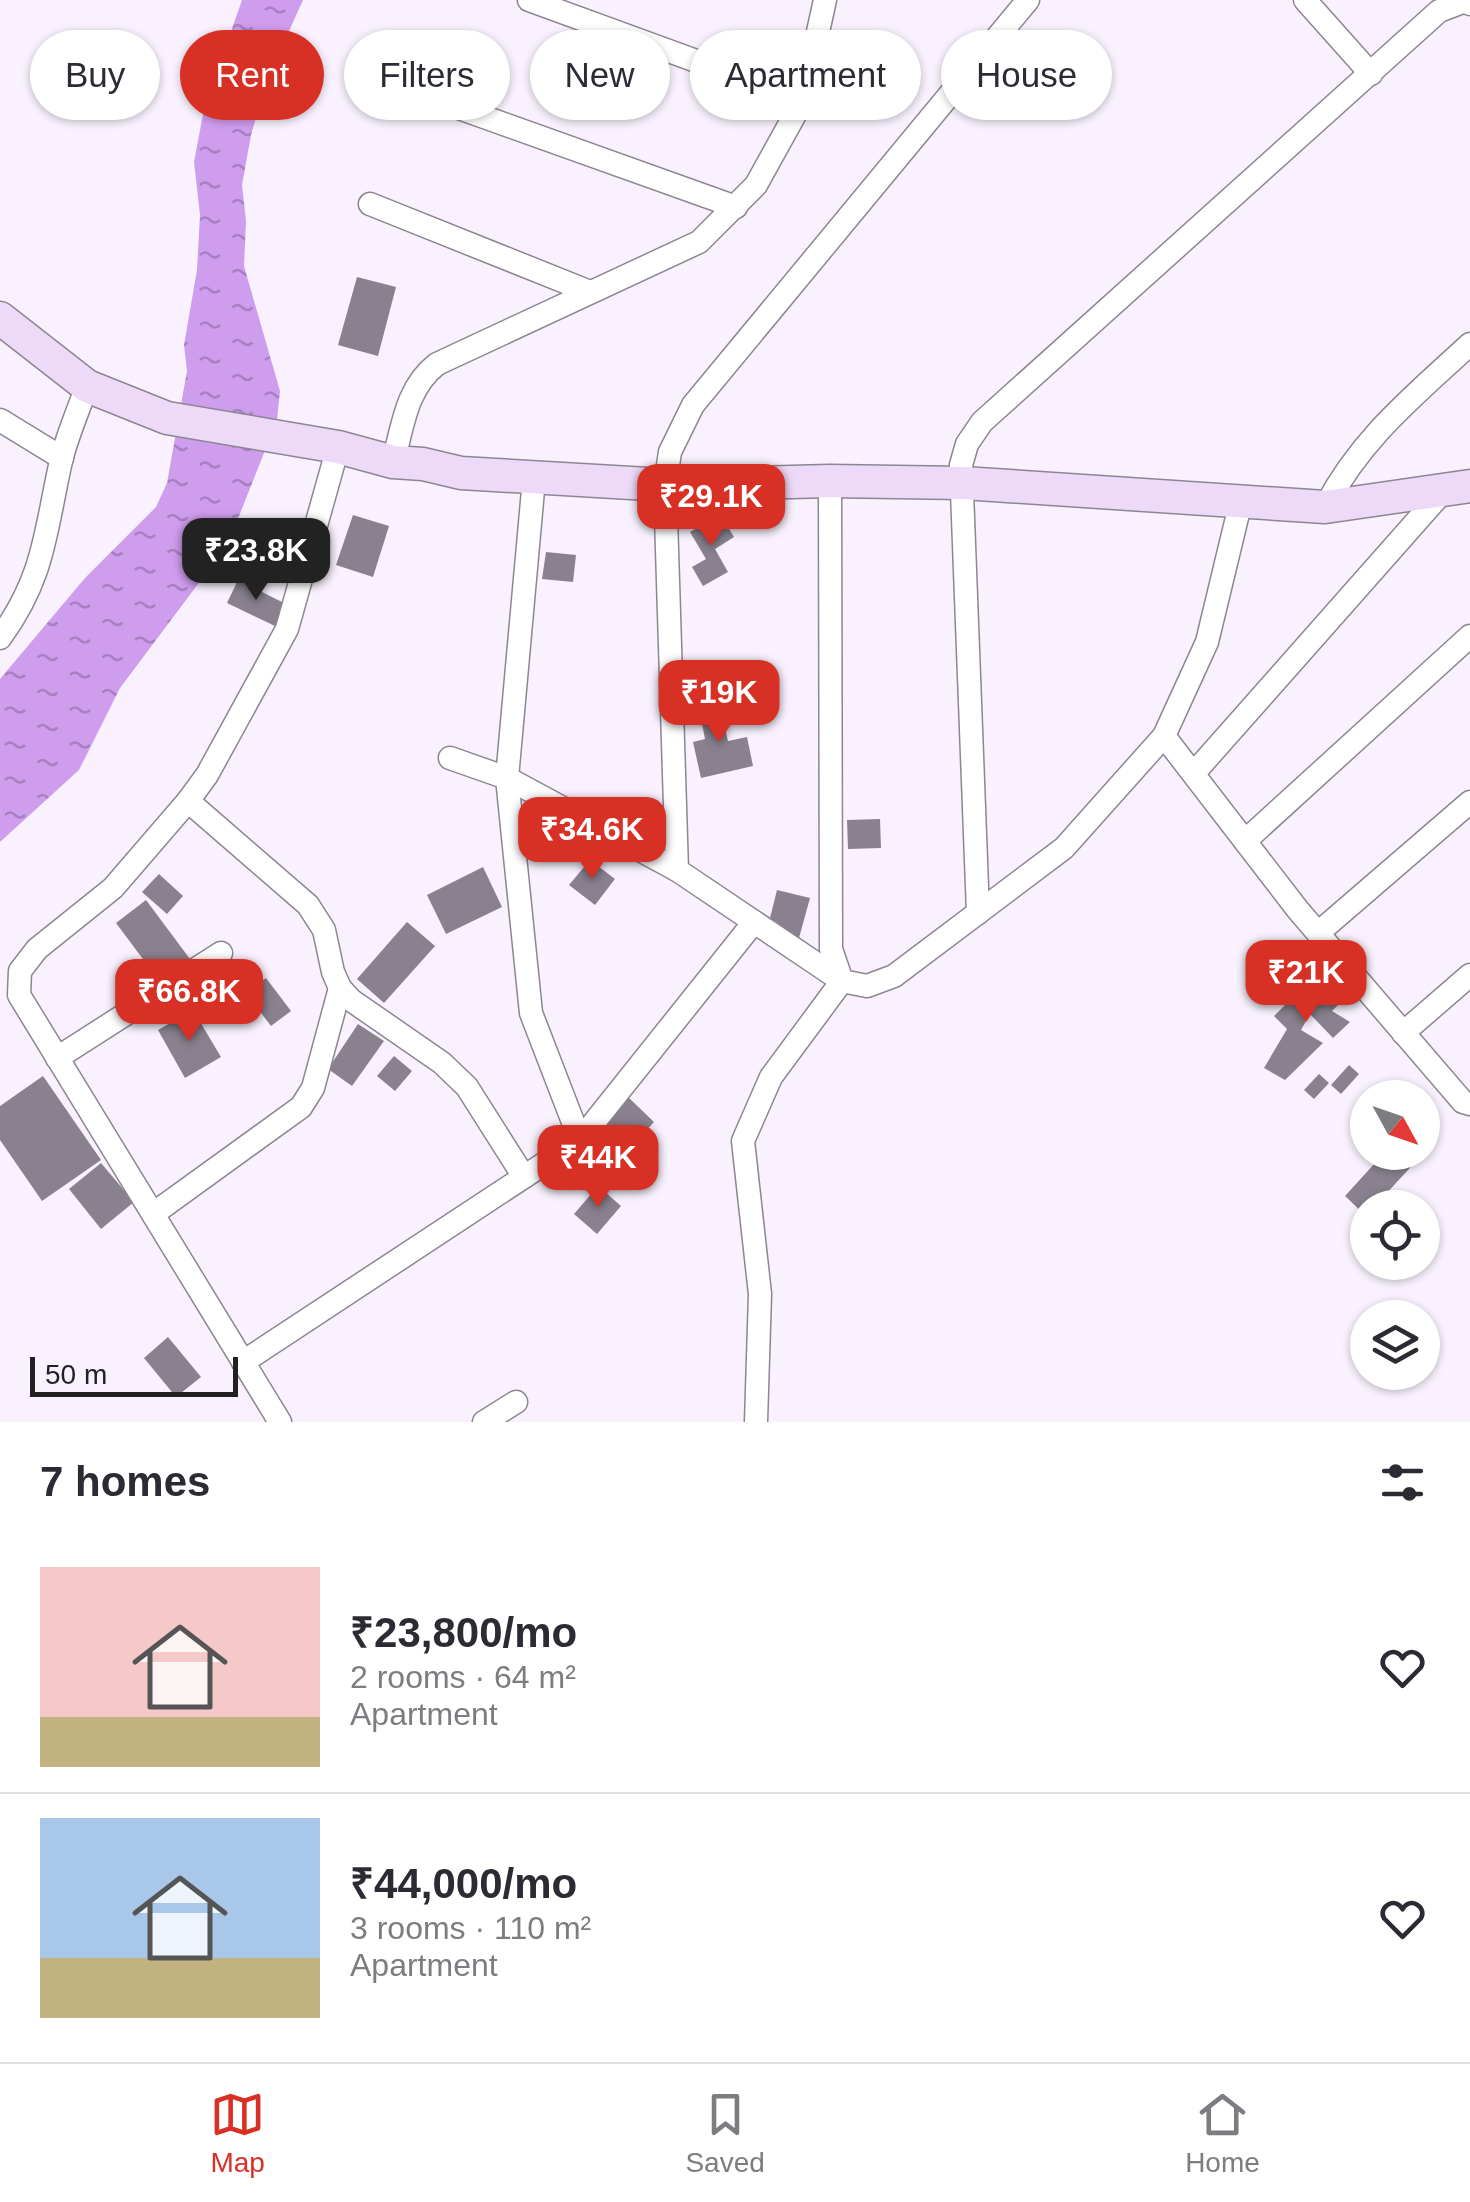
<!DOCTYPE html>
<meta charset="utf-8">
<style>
body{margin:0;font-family:Arial,sans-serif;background:#f7f7f7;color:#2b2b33;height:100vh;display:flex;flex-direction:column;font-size:38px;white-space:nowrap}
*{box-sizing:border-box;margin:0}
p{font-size:32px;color:#7c7c81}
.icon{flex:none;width:55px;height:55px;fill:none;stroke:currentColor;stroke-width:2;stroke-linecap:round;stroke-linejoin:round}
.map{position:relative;height:1422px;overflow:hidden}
.panel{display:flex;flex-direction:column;background:#fff;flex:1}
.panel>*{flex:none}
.top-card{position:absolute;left:30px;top:30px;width:1410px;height:90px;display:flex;gap:20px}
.needle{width:65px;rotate:130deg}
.fabs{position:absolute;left:1350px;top:1080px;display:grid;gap:20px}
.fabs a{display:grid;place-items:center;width:90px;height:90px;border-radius:50%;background:#fff;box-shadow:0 2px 8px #0004;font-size:50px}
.scale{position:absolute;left:30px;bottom:25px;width:208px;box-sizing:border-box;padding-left:10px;border:5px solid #232024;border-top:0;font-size:28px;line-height:35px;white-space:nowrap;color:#232024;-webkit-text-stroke:8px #f9f2fe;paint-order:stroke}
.price{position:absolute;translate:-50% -85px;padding:0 22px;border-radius:20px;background:#d93025;color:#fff;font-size:32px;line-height:65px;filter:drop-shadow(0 2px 5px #0008)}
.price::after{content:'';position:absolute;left:50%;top:60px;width:30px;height:22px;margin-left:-15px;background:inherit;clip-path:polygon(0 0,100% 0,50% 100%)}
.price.on{background:#222;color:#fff}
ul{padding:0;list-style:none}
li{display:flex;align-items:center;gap:30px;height:250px;padding:0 40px}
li+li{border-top:2px solid #e1e1e2}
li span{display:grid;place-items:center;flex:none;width:280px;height:200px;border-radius:0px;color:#555}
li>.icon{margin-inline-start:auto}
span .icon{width:120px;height:120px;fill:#fffc;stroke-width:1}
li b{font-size:42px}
h2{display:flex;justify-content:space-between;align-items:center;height:120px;padding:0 40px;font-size:42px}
.pill{padding:0 35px;border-radius:45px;background:#fff;box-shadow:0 2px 8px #0004;font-size:35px;line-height:90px}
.pill.on{background:#d93025;color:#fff}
.menu{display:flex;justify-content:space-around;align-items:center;height:140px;border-top:2px solid #e1e1e2;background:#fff;font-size:28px;color:#7c7c81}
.menu a{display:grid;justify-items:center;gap:5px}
.menu .on{color:#d93025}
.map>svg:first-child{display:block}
.water{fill:url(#water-ripples)}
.building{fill:#89828e}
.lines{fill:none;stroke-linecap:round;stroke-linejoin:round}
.street-casing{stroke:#8d8691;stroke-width:25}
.secondary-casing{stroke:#8d8691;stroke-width:35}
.street{stroke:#fff;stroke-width:22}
.secondary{stroke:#eddaf8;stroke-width:32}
</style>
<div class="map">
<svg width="1470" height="1422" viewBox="0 0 1470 1422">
<defs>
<pattern id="water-ripples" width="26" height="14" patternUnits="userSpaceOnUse" patternTransform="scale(2.5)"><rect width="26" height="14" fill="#cf9dee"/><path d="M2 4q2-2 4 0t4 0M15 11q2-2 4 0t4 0" fill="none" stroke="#a880c1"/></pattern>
</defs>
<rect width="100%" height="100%" fill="#f9f2fe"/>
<path class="water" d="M242,0H303L267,80L251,135L242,185L246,221L244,266L280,391L277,420L228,544L120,688L79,770L0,842V679L85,578L156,507L167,483L187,371L184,345L197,270L200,215L194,162L204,109Z"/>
<g class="building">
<path d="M357,277L396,287L378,356L338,345Z"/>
<path d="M720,514L734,537L715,549L728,572L703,586L692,567L706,559L690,532Z"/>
<path d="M353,515L389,526L373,577L336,565Z"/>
<path d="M546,552L576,555L573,582L542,579Z"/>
<path d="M238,580L286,604L275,626L227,603Z"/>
<path d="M718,699L728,741L747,737L753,766L701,778L693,742L705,739L698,703Z"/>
<path d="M880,819L881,848L848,849L847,820Z"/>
<path d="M590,860L615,879L595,905L569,885Z"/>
<path d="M483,867L502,907L446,934L427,895Z"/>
<path d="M159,874L183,896L167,914L142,892Z"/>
<path d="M777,890L810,898L799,938L767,930Z"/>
<path d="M146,900L193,963L163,986L116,923Z"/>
<path d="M407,922L435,946L384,1003L357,979Z"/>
<path d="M1320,969L1347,996L1332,1011L1350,1022L1333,1038L1310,1014L1301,1030L1323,1043L1285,1080L1264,1068L1287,1029L1274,1016L1294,996L1300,1000Z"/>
<path d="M266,978L291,1011L271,1026L246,993Z"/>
<path d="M193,1010L221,1057L185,1078L158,1030Z"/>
<path d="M358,1024L384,1041L352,1086L328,1069Z"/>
<path d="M394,1056L412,1071L395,1091L377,1076Z"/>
<path d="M1349,1065L1359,1074L1341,1094L1331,1085Z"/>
<path d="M1319,1074L1329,1083L1314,1099L1304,1090Z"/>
<path d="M43,1076L101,1160L42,1201L0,1140V1106Z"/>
<path d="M628,1097L654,1122L626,1153L599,1129Z"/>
<path d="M1385,1152H1414L1419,1158L1373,1208H1368L1365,1215L1345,1196Z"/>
<path d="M590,1153L607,1170L586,1191L568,1173Z"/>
<path d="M101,1163L134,1202L101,1229L69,1189Z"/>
<path d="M598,1186L621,1206L597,1234L574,1214Z"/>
<path d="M168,1337L201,1377L176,1397L144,1358Z"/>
</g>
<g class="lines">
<defs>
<g id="street">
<path d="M529,0L803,100"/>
<path d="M1305,0L1371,74"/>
<path d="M361,73L736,207"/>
<path d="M370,204L590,292"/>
<path d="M0,420L62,458"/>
<path d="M393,462C403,426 406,388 437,364L699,242L756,185L803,100L825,0"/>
<path d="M534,479L507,778L677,870"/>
<path d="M830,481L831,949L842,981L867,986L894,976L1064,848L1164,736"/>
<path d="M1241,501L1207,642L1164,736L1298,910L1463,1102L1470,1104"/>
<path d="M1325,507C1362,437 1413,397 1470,344"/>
<path d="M0,638C45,576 45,532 61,461C67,436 78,411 87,386"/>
<path d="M450,758L507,778L531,1013L580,1140L754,922"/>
<path d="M1194,773L1446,488"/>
<path d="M188,801L308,905L324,930L333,972L340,988L351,1000L442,1063L467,1087L524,1177"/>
<path d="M1245,841L1470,636"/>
<path d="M978,913L961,465L967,444L982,422L1439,11L1465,1L1470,4"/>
<path d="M1318,933L1470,802"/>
<path d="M1403,1033L1470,975"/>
<path d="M57,1058L221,953"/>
<path d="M153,1214L301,1107L313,1088L340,988"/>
<path d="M243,1362L580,1140"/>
<path d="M280,1422L19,995L20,971L37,949L113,888L188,801L207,775L287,629L338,447"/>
<path d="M484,1422L516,1402"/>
<path d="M756,1422L760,1294L743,1141L771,1077L842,981L677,870L665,485L670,452L693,405L1028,0"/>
</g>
<path id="secondary" d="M0,318L87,386L167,418L338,447L393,462L423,464L461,473L665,485L830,481L963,483L1325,507L1470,486"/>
</defs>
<use href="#street" class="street-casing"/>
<use href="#secondary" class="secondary-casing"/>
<use href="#street" class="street"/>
<use href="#secondary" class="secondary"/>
</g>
</svg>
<div class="fabs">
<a><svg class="needle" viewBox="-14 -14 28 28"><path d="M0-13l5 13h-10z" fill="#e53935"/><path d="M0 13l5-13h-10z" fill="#7c7c81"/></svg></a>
<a><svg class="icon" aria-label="locate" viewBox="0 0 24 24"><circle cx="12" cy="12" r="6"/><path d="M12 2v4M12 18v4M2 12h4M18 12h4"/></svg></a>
<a><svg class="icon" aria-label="layers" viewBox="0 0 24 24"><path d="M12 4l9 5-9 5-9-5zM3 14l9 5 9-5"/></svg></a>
</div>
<div class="scale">50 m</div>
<b class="price" style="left:711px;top:549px">₹29.1K</b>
<b class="price on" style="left:256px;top:603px">₹23.8K</b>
<b class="price" style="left:719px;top:745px">₹19K</b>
<b class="price" style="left:592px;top:882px">₹34.6K</b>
<b class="price" style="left:1306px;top:1025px">₹21K</b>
<b class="price" style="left:189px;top:1044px">₹66.8K</b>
<b class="price" style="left:598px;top:1210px">₹44K</b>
<div class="top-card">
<a class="pill">Buy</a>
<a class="pill on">Rent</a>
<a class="pill">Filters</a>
<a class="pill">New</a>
<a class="pill">Apartment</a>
<a class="pill">House</a>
</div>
</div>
<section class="panel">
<h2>7 homes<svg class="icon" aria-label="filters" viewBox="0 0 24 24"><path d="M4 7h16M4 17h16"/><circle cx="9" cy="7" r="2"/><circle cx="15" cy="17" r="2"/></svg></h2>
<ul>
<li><span style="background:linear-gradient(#f6c9c9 75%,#c2b280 0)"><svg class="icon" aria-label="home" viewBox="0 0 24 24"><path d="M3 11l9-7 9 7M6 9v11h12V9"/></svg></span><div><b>₹23,800/mo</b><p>2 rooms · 64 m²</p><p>Apartment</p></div><svg class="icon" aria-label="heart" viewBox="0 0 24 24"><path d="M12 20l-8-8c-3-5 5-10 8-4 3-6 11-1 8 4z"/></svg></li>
<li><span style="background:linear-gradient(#a9c7e8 70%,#c2b280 0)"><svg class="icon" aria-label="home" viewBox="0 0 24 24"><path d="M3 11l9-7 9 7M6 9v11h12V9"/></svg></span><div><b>₹44,000/mo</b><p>3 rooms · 110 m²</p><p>Apartment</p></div><svg class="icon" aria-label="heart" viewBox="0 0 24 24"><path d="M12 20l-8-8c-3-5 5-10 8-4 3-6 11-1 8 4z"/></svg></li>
</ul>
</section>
<nav class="menu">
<a class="on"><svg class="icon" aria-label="map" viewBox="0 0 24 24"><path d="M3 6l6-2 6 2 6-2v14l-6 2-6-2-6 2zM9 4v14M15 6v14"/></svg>Map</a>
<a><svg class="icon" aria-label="saved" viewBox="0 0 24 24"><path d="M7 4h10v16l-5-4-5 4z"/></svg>Saved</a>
<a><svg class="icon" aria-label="home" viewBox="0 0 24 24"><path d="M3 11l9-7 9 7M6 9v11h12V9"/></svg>Home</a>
</nav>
